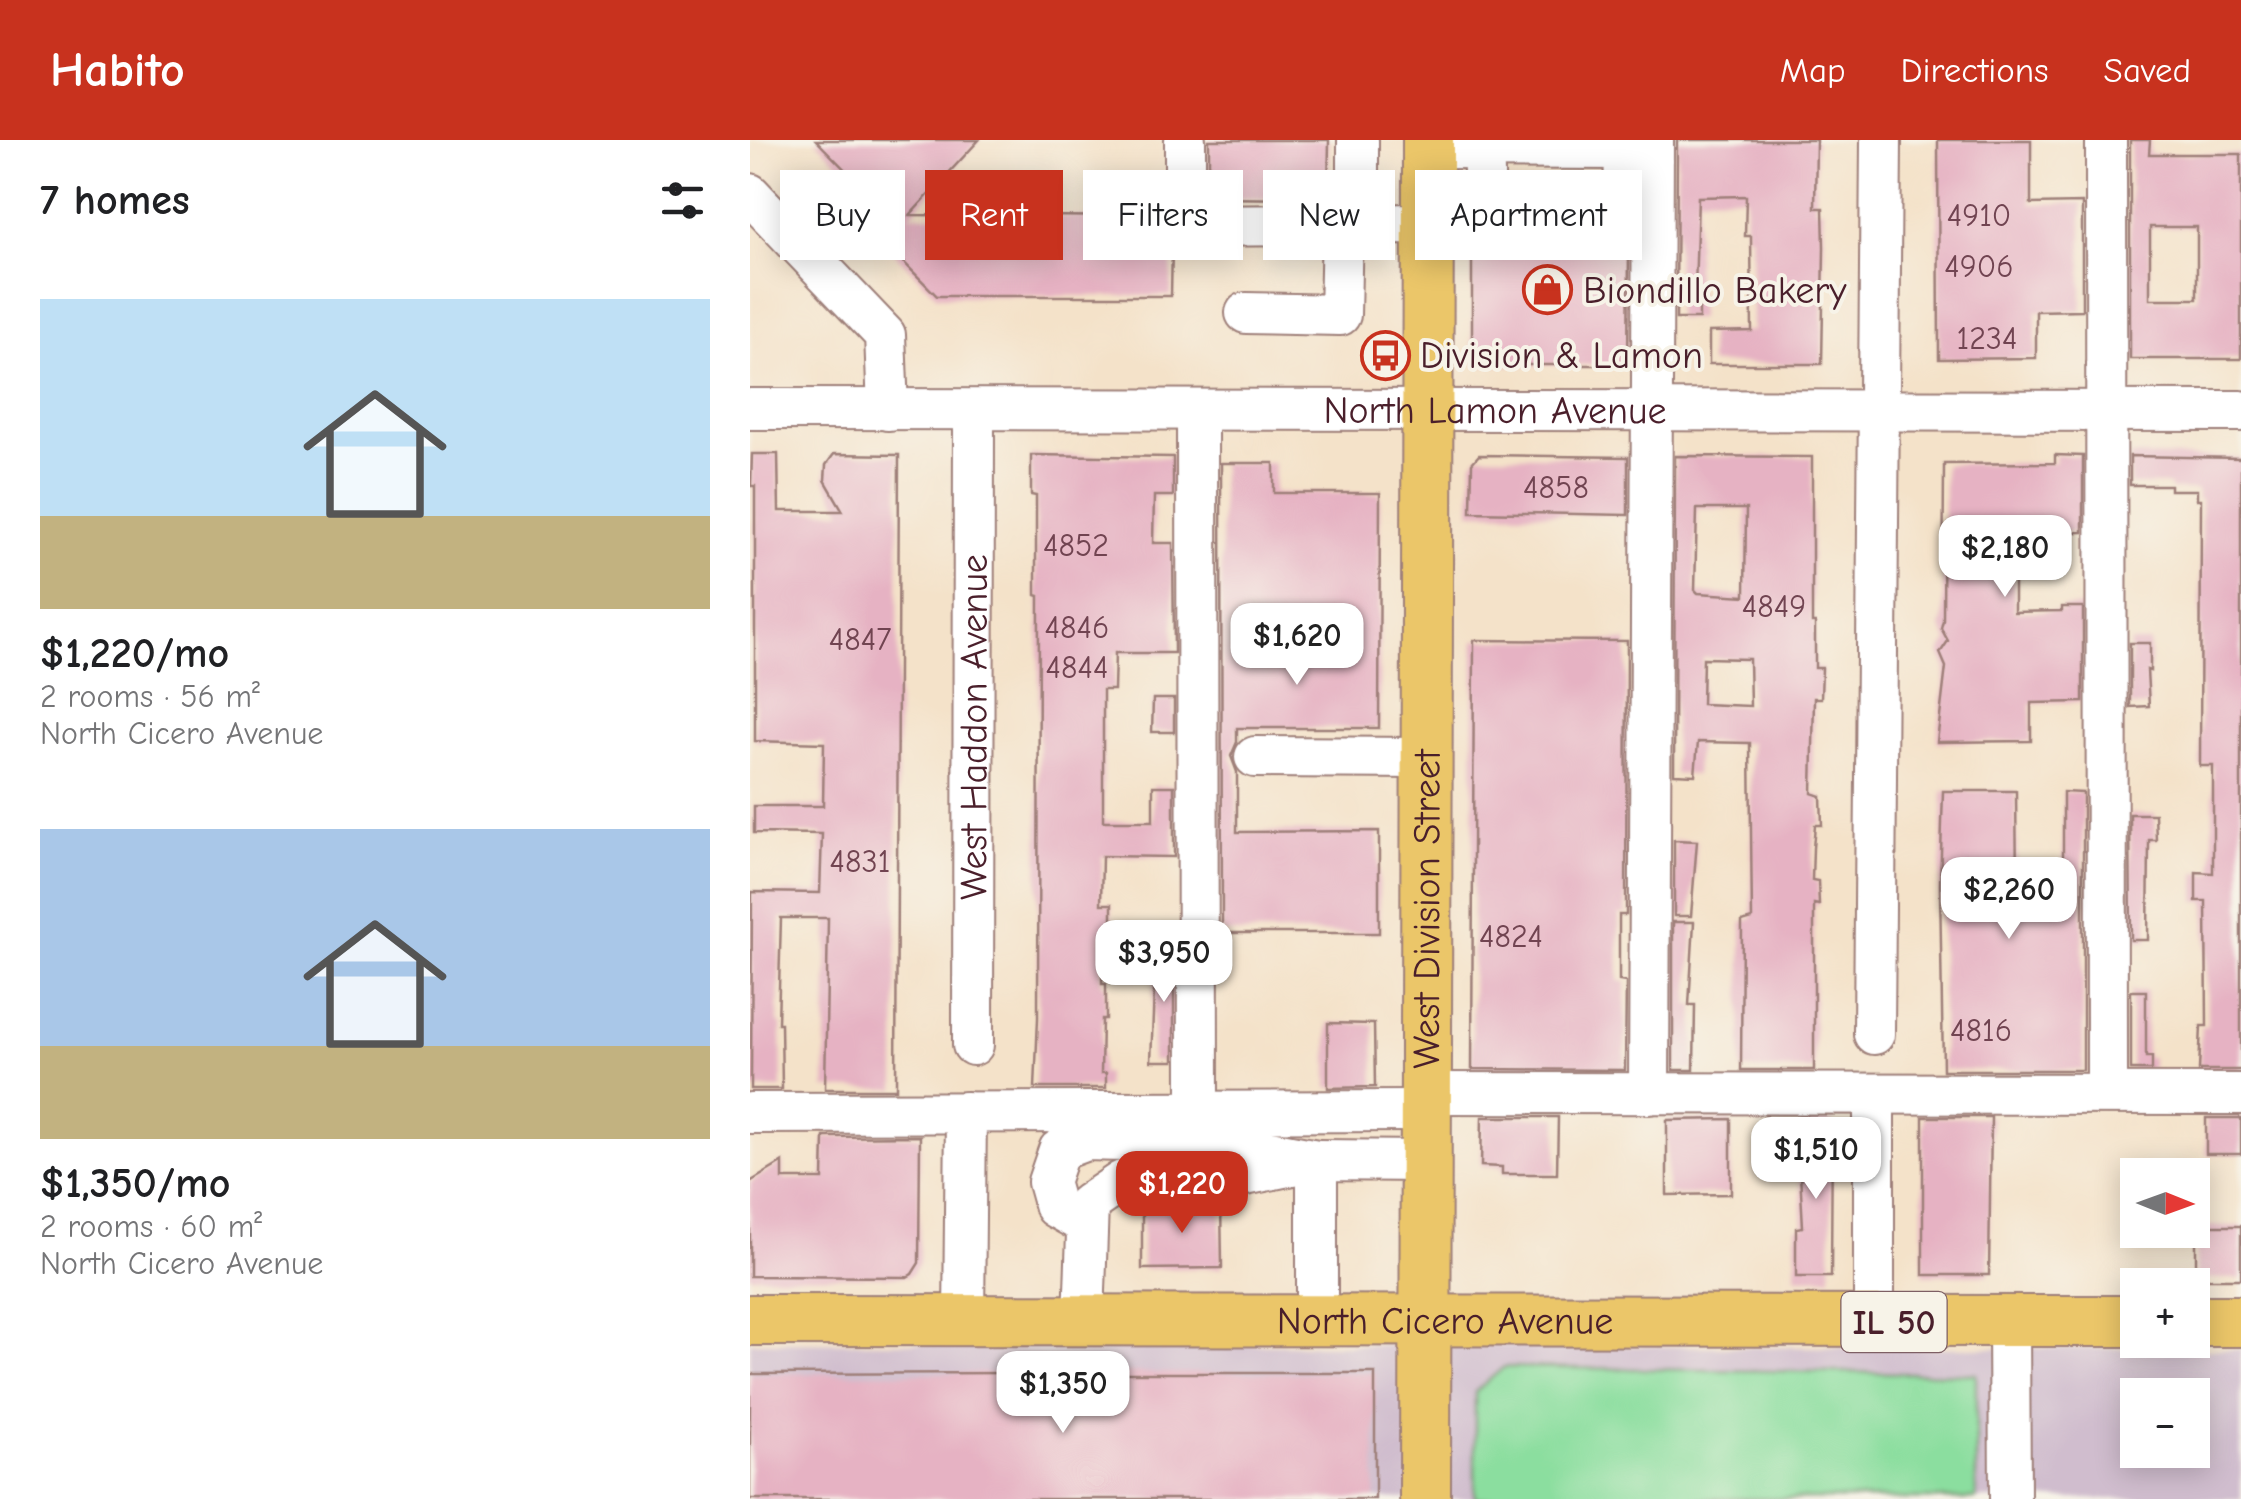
<!DOCTYPE html>
<meta charset="utf-8">
<style>
body{margin:0;font-family:"Comic Neue",sans-serif;background:#f2f2f2;color:#202124;height:100vh;display:flex;flex-direction:column;font-size:38px;white-space:nowrap}
*{box-sizing:border-box;margin:0}
p{font-size:32px;color:#757577}
.icon{flex:none;width:55px;height:55px;fill:none;stroke:currentColor;stroke-width:2;stroke-linecap:round;stroke-linejoin:round}
.map{position:relative;flex:1;overflow:hidden}
.details{display:flex;flex-direction:column;background:#fff;width:750px}
.details>*{flex:none}
.banner{position:absolute;left:30px;top:30px;width:950px;height:90px;display:flex;gap:20px}
.needle{width:65px;rotate:91deg}
.fabs{position:absolute;left:1370px;top:1018px;display:grid;gap:20px}
.fabs a{display:grid;place-items:center;width:90px;height:90px;border-radius:0px;background:#fff;box-shadow:0 5px 25px #0003;font-size:50px}
.price{position:absolute;translate:-50% -85px;padding:0 22px;border-radius:20px;background:#fff;color:#222;font-size:32px;line-height:65px;filter:drop-shadow(0 2px 5px #0008)}
.price::after{content:'';position:absolute;left:50%;top:60px;width:30px;height:22px;margin-left:-15px;background:inherit;clip-path:polygon(0 0,100% 0,50% 100%)}
.price.selected{background:#c8321e;color:#fff}
ul{padding:0;list-style:none}
li{display:grid;align-content:center;gap:20px;height:530px;padding:0 40px}
li span{display:grid;place-items:center;height:310px;border-radius:0px;color:#555}
li>.icon{margin-inline-start:auto}
span .icon{width:180px;height:180px;fill:#fffc;stroke-width:1}
li b{font-size:42px}
h2{display:flex;justify-content:space-between;align-items:center;height:120px;padding:0 40px;font-size:42px}
.chip{padding:0 35px;border-radius:0px;background:#fff;box-shadow:0 5px 25px #0003;font-size:35px;line-height:90px}
.chip.selected{background:#c8321e;color:#fff}
header{display:flex;align-items:center;gap:60px;box-sizing:border-box;height:140px;padding:0 50px;background:#c8321e;color:#fff}
header strong{font-size:48px}
nav{display:flex;gap:55px;margin-inline-start:auto;font-size:35px}
main{display:flex;flex:1;min-height:0}
.map>svg:first-child{display:block}
.industrial{fill:#d0bdce;fill-rule:evenodd}
.green{fill:#8bde9f;stroke:#6a7e65;stroke-width:2.5}
.building{fill:#e6b2c3;fill-rule:evenodd}
.lines{fill:none;stroke-linecap:round;stroke-linejoin:round}
.minor-casing{stroke:#9f807a;stroke-width:44}
.major-casing{stroke:#9f807a;stroke-width:54}
.minor{stroke:#fff;stroke-width:40}
.major{stroke:#ebc669;stroke-width:50}
.labels{text-anchor:middle;stroke-width:8;stroke-linejoin:round;paint-order:stroke}
.number-label{font-size:32px;fill:#714451}
.shield{fill:#f7f3e8;stroke:#7e5f64;stroke-width:2.5}
.shield-label{font-size:35px;font-weight:bold;fill:#4a1f2b}
.poi-label{font-size:38px;fill:#4a1f2b;stroke:#f7f3e8;text-anchor:start}
.street-label{font-size:38px;fill:#4a1f2b;stroke:#f7f3e8}
</style>
<header>
<strong>Habito</strong>
<nav><a>Map</a><a>Directions</a><a>Saved</a></nav>
</header>
<main>
<section class="details">
<h2>7 homes<svg class="icon" aria-label="filters" viewBox="0 0 24 24"><path d="M4 7h16M4 17h16"/><circle cx="9" cy="7" r="2"/><circle cx="15" cy="17" r="2"/></svg></h2>
<ul>
<li><span style="background:linear-gradient(#bfe0f5 70%,#c2b280 0)"><svg class="icon" aria-label="home" viewBox="0 0 24 24"><path d="M3 11l9-7 9 7M6 9v11h12V9"/></svg></span><div><b>$1,220/mo</b><p>2 rooms · 56 m²</p><p>North Cicero Avenue</p></div></li>
<li><span style="background:linear-gradient(#a9c7e8 70%,#c2b280 0)"><svg class="icon" aria-label="home" viewBox="0 0 24 24"><path d="M3 11l9-7 9 7M6 9v11h12V9"/></svg></span><div><b>$1,350/mo</b><p>2 rooms · 60 m²</p><p>North Cicero Avenue</p></div></li>
</ul>
</section>
<div class="map">
<svg width="1491" height="1359" viewBox="0 0 1491 1359">
<rect width="100%" height="100%" fill="#f7f3e8"/>
<filter id="ink" filterUnits="userSpaceOnUse"><feTurbulence type="fractalNoise" baseFrequency=".01" numOctaves="2"/><feDisplacementMap in="SourceGraphic" scale="20" xChannelSelector="R" yChannelSelector="G"/><feConvolveMatrix kernelMatrix="1 2 1 2 8 2 1 2 1" color-interpolation-filters="sRGB"/></filter>
<filter id="wash" filterUnits="userSpaceOnUse"><feTurbulence type="fractalNoise" baseFrequency=".0048" numOctaves="4" result="noise"/><feDisplacementMap in="SourceGraphic" scale="40" xChannelSelector="R" yChannelSelector="G"/><feGaussianBlur stdDeviation="2.25" result="paint"/><feColorMatrix in="noise" values="0 0 0 0 0 0 0 0 0 0 0 0 0 0 0 0 0 1.4 0 .05"/><feComposite in="paint" operator="in"/></filter>
<g filter="url(#wash)">
<rect width="100%" height="100%" fill="#f4e2c9"/>
<path class="industrial" d="M0,1202L1491,1209V1359H0ZM1388,1255H1442V1310H1388Z"/>
<path class="green" d="M754,1227L1226,1234V1359H725V1252Z"/>
<g id="blocks">
<g class="building">
<path d="M66,0H229L160,75L399,77L400,83H411L414,97L422,106L421,156H187L119,87L115,90L99,74L106,68L95,56L108,43Z"/>
<path d="M459,0H579L578,55H575V59L459,58Z"/>
<path d="M927,0H1066L1065,68H1073L1074,107L1072,224H959V192L1002,191L1001,96H995L996,56L948,57L945,151H949V179H926Z"/>
<path d="M1188,0H1281V64L1332,63V170L1286,171V218L1189,219Z"/>
<path d="M1380,0H1400L1399,14H1491V219H1380ZM1400,87H1447V159H1400Z"/>
<path d="M722,106H879L878,225H729L722,219Z"/>
<path d="M2,314H28L29,371H93L75,340L76,325L84,314L149,315L146,949H75L78,778H31L28,883H31L32,949H1L2,752L70,753L72,694L4,693V666H73L74,603L5,601V346H1Z"/>
<path d="M281,315L423,317V356H404L403,403H423L424,513H365L364,550H353V681H403V646H424V717L352,716L351,764H362V794H353L352,844H356V879H352L351,933H356V948H285L288,878L289,456L286,455V356L281,355Z"/>
<path d="M729,315L878,317V375L721,372L722,323Z"/>
<path d="M1305,315L1333,316V392L1264,393V472L1312,471V467H1333V562L1281,563V601L1187,602L1196,527L1190,513L1198,501L1191,488L1193,480L1194,324L1305,323Z"/>
<path d="M925,316L1062,317V483H1065V528H1072L1071,558H1064L1062,653L1071,656L1072,685H1065L1063,708L1062,740L1068,741L1069,765L1064,764V930H991L992,782L1002,779L1000,603L948,602L945,635L924,634ZM947,369H996L995,456L948,453L945,450ZM953,518L999,519L1000,566L952,564Z"/>
<path d="M1380,316L1491,318V930H1449L1451,886H1457L1456,761H1446V732L1463,733V626H1450L1451,359H1447V350H1420V345H1380Z"/>
<path d="M471,323H524V353H630L629,588H487V602L481,616L487,632V692L629,691V793H472Z"/>
<path d="M724,500L877,501L876,775H869V841L876,842L875,930L722,929Z"/>
<path d="M1380,503H1400V531L1397,530L1399,566L1380,567Z"/>
<path d="M403,559H424V592H402Z"/>
<path d="M1193,651H1266L1267,745H1313V652L1333,653V930H1193L1190,745Z"/>
<path d="M1380,674H1405L1406,700H1399L1398,800H1381Z"/>
<path d="M924,700L947,701L941,776H924Z"/>
<path d="M923,782H944L939,865H945L944,930H923Z"/>
<path d="M406,804H424V921H401Z"/>
<path d="M1381,851H1396V917H1402V930H1381Z"/>
<path d="M578,883L624,884L625,947L578,948Z"/>
<path d="M732,977H808L807,1034H752V1027L731,1026Z"/>
<path d="M1173,977H1241L1239,1135H1173Z"/>
<rect x="1456" y="978" width="35" height="36"/>
<path d="M981,979V1054L917,1055V980Z"/>
<path d="M1053,981H1082L1081,1137H1046V1088L1053,1087L1049,1015H1053Z"/>
<path d="M170,996L169,1123L162,1134L157,1137L0,1136V1042L33,1022V1039H73L74,997Z"/>
<path d="M471,1062L472,1128L392,1129V1064Z"/>
<rect x="1446" y="1086" width="45" height="53"/>
<path d="M264,1233H625V1359H0V1234Z"/>
</g>
</g>
</g>
<g filter="url(#ink)">
<use href="#blocks" fill-opacity="0" stroke="#9f807a" stroke-width="2.5"/>
<g class="lines">
<defs>
<g id="minor">
<path d="M435,0V86L678,84"/>
<path d="M608,0V85"/>
<path d="M733,0L735,68L745,75L856,78L874,75L875,0"/>
<path d="M1356,0L1357,953"/>
<path d="M678,8L876,9"/>
<path d="M0,54L135,195L138,270"/>
<path d="M496,173L590,175L592,85"/>
<path id="s1" d="M0,269L1491,271"/>
<path d="M447,270L448,972"/>
<path d="M505,617L676,618"/>
<path d="M1124,894L1131,0"/>
<path id="s2" d="M223,905L224,270"/>
<path d="M675,953L1491,954"/>
<path d="M899,954L903,0"/>
<path d="M1124,954V1182"/>
<path d="M0,973L675,971"/>
<path d="M337,1085L305,1067L298,1042L309,1010L336,1000L481,1004L567,1020"/>
<path d="M214,1180L216,972"/>
<path d="M334,1180L338,1064L372,1041L481,1038L548,1024"/>
<path d="M567,1181V1020L675,1021"/>
<path d="M1259,1181L1260,1359"/>
</g>
<g id="major">
<path id="s3" d="M0,1180L1388,1181"/>
<path d="M1442,1181H1491"/>
<path id="s4" d="M675,1359L678,0"/>
</g>
</defs>
<use href="#minor" class="minor-casing"/>
<use href="#major" class="major-casing"/>
<use href="#minor" class="minor"/>
<use href="#major" class="major"/>
</g>
</g>
<defs>
<symbol id="shop-ring" viewBox="-11 -11 22 22"><circle r="9.5" fill="#f7f3e8" stroke="#c8321e" stroke-width="1.5"/><path d="M-5-2.5h2.3a2.7 3.5 0 0 1 5.4 0H5L5.5 6h-11ZM-1.5-2.5h3a1.5 2.3 0 0 0-3 0Z" fill="#c8321e"/></symbol>
<symbol id="bus-ring" viewBox="-11 -11 22 22"><circle r="9.5" fill="#f7f3e8" stroke="#c8321e" stroke-width="1.5"/><path d="M-5-6H5V4H4V6H2V4H-2V6H-4V4H-5ZM-3.5-4V0h7V-4ZM-3.5 1.2v1.5H-2V1.2ZM2 1.2v1.5H3.5V1.2Z" fill="#c8321e"/></symbol>
</defs>
<g fill-rule="evenodd">
<use href="#shop-ring" x="770" y="122" width="55" height="55"/>
<use href="#bus-ring" x="608" y="188" width="55" height="55"/>
</g>
<g class="labels">
<g class="number-label">
<text x="1229" y="86">4910</text>
<text x="1229" y="137">4906</text>
<text x="1237" y="209">1234</text>
<text x="806" y="358">4858</text>
<text x="326" y="416">4852</text>
<text x="1024" y="477">4849</text>
<text x="327" y="498">4846</text>
<text x="110" y="510">4847</text>
<text x="327" y="538">4844</text>
<text x="110" y="732">4831</text>
<text x="761" y="807">4824</text>
<text x="1231" y="901">4816</text>
</g>
<rect class="shield" x="1091.5" y="1152" width="105" height="60" rx="8"/>
<g class="shield-label">
<text x="1144" y="1194">IL 50</text>
</g>
<g class="poi-label">
<text x="833" y="163">Biondillo Bakery</text>
<text x="670" y="228">Division &amp; Lamon</text>
</g>
<g class="street-label">
<text dy="13" stroke="none"><textPath href="#s1" startOffset="745">North Lamon Avenue</textPath></text>
<text dy="13" stroke="none"><textPath href="#s2" startOffset="318">West Haddon Avenue</textPath></text>
<text dy="13" stroke="none"><textPath href="#s4" startOffset="590">West Division Street</textPath></text>
<text dy="13" stroke="none"><textPath href="#s3" startOffset="695">North Cicero Avenue</textPath></text>
</g>
</g>
</svg>
<div class="fabs">
<a><svg class="needle" viewBox="-14 -14 28 28"><path d="M0-13l5 13h-10z" fill="#e53935"/><path d="M0 13l5-13h-10z" fill="#757577"/></svg></a>
<a>+</a>
<a>−</a>
</div>
<b class="price" style="left:1255px;top:460px">$2,180</b>
<b class="price" style="left:547px;top:548px">$1,620</b>
<b class="price" style="left:1259px;top:802px">$2,260</b>
<b class="price" style="left:414px;top:865px">$3,950</b>
<b class="price" style="left:1066px;top:1062px">$1,510</b>
<b class="price selected" style="left:432px;top:1096px">$1,220</b>
<b class="price" style="left:313px;top:1296px">$1,350</b>
<div class="banner">
<a class="chip">Buy</a>
<a class="chip selected">Rent</a>
<a class="chip">Filters</a>
<a class="chip">New</a>
<a class="chip">Apartment</a>
</div>
</div>
</main>
